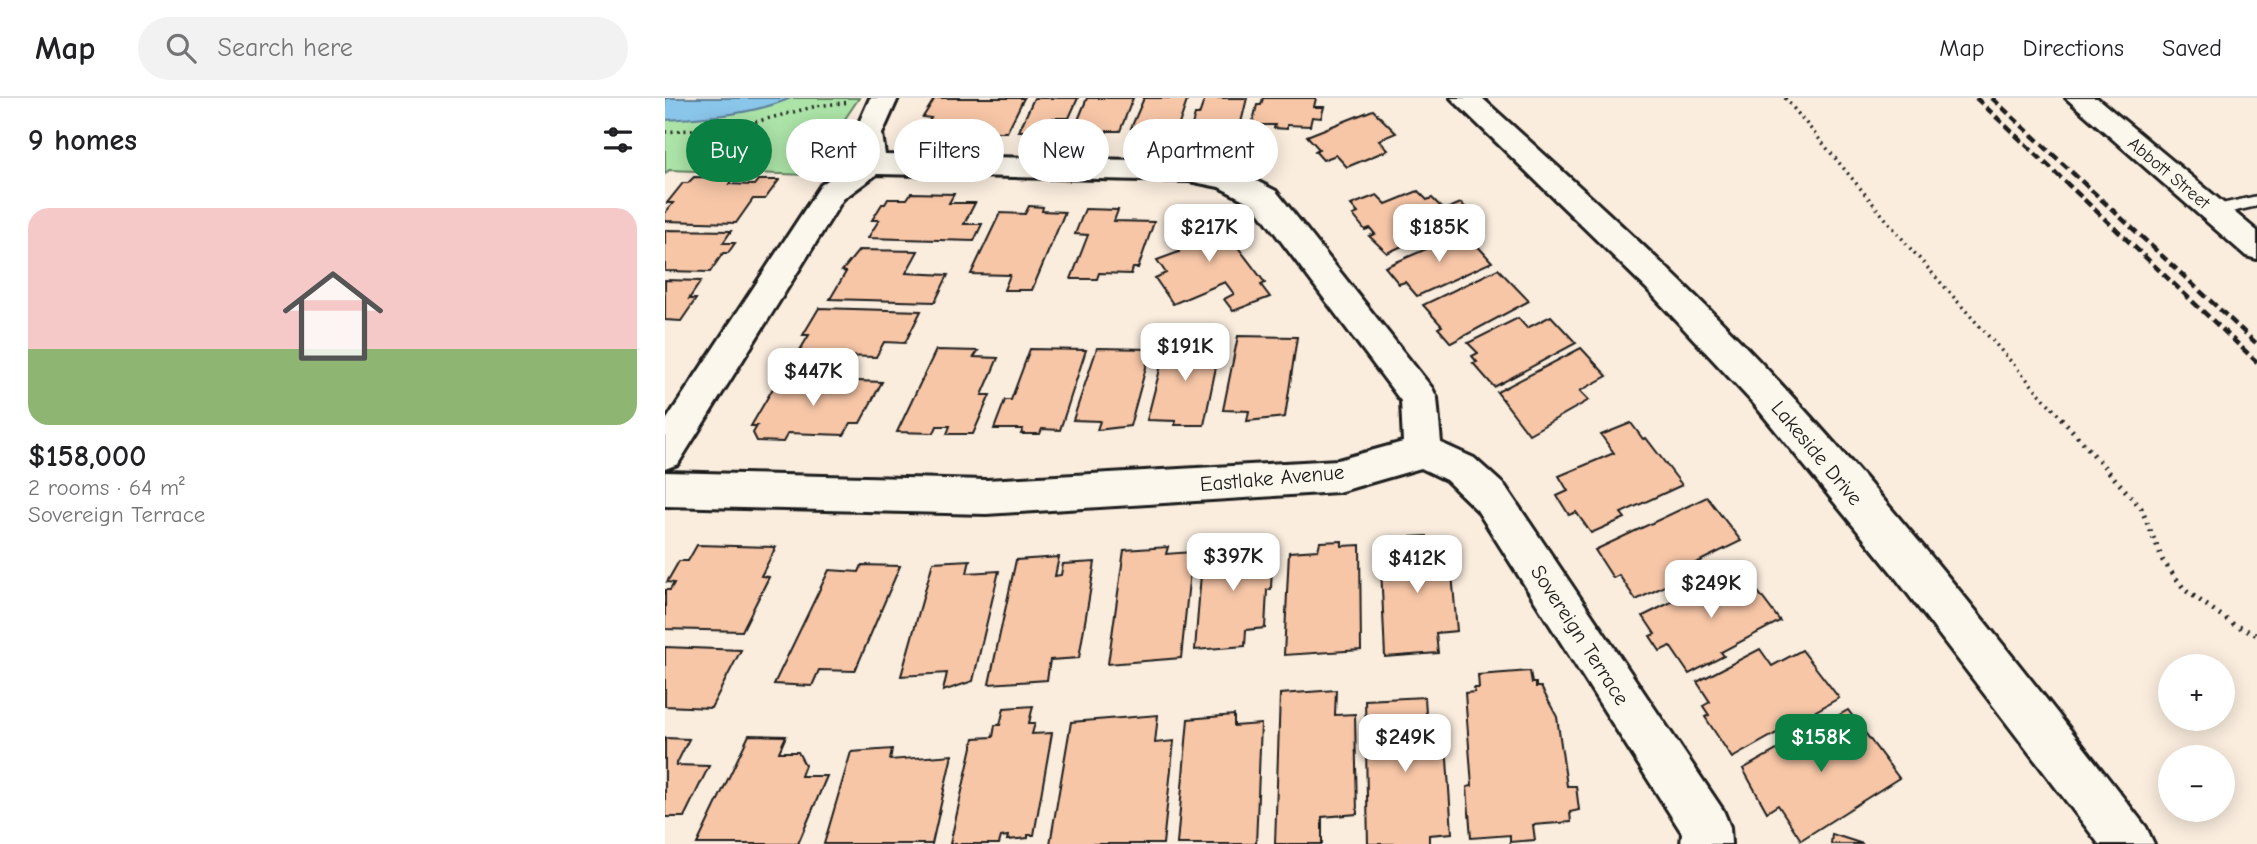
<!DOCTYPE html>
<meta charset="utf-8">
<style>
body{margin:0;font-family:"Comic Neue",sans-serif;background:#f2f2f2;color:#202124;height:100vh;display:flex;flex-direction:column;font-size:26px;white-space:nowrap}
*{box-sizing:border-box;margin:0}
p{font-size:23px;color:#757577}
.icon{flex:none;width:38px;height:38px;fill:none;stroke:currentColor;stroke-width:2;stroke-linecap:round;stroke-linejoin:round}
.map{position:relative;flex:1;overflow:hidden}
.sheet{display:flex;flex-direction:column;background:#fff;width:665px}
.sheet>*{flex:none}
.top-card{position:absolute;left:21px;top:21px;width:665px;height:63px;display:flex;gap:14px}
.buttons{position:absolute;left:1493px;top:556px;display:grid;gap:14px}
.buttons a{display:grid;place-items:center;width:77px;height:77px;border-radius:50%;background:#fff;box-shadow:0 4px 18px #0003;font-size:35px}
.price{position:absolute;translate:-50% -60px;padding:0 16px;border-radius:14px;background:#fff;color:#222;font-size:23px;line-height:46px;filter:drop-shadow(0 2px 4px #0008)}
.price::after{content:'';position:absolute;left:50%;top:42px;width:21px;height:16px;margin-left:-10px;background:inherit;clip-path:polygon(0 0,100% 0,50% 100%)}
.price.active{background:#0b8043;color:#fff}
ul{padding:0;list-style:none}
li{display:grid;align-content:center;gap:14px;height:371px;padding:0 28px}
li span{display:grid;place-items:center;height:217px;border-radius:21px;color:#555}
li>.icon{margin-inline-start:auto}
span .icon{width:126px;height:126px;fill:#fffc;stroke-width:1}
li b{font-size:30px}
h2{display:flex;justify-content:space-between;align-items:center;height:84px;padding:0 28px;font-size:30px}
.tag{padding:0 24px;border-radius:32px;background:#fff;box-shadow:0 4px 18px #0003;font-size:24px;line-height:63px}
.tag.active{background:#0b8043;color:#fff}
header{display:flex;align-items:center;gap:42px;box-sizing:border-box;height:98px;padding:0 35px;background:#fff;border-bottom:2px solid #e0e0e0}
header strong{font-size:33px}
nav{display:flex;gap:38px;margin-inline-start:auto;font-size:24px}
.search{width:490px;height:63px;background:#f2f2f2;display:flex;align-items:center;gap:18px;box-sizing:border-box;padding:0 24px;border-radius:38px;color:#757577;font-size:26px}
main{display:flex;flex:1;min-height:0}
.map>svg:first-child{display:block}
.green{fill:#ace4a8;stroke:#648062;stroke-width:2}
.water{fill:#8ac5ea;stroke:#5e8198;stroke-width:2}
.building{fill:#f7c6a7;stroke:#1c1c1c;stroke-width:2}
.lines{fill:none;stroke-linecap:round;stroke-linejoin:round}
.lane-casing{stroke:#1c1c1c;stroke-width:5}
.street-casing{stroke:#1c1c1c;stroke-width:6}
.secondary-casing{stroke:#1c1c1c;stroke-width:6}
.path-far1{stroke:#1c1c1c;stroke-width:3.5;stroke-dasharray:2 4.5;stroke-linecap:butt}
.path{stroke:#1c1c1c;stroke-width:5;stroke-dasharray:2 6;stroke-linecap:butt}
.lane{fill:#fbf7ec;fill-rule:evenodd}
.street{fill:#fbf7ec;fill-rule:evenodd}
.secondary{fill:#fbf7ec;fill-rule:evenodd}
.rail{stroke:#1c1c1c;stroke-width:4.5;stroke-dasharray:9 4.5;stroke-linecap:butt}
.labels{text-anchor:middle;stroke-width:7;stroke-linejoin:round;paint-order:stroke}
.far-street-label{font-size:18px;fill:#1c1c1c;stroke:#fbf7ec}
.street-label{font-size:21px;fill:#1c1c1c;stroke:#fbf7ec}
</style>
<header>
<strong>Map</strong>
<div class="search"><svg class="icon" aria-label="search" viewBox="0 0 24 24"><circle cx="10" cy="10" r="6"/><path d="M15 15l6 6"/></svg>Search here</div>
<nav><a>Map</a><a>Directions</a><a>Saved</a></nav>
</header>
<main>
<section class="sheet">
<h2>9 homes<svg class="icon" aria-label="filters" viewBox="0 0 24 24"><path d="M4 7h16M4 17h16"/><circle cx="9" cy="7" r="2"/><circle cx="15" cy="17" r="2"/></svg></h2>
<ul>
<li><span style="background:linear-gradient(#f6c9c9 65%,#8fb573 0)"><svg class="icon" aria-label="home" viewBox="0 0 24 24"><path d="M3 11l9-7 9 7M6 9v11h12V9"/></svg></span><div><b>$158,000</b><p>2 rooms · 64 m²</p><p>Sovereign Terrace</p></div></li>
</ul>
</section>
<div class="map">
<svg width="1592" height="746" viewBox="0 0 1592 746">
<rect width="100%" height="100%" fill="#faedde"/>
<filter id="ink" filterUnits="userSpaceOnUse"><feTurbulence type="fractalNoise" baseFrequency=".0143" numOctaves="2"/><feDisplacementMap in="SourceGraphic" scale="14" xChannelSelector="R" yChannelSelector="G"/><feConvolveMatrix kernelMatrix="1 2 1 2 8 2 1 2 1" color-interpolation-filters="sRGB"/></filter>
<g filter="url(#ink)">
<path class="green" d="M0,0H194L142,77L4,72L0,76Z"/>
<path class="water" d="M0,0H126C86,17 43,19 0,22Z"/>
<g class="building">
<path d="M270,0H359L342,34H308L265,33L268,29H260L266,20L258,19Z"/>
<path d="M369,0H413L404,20H388L382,33H354Z"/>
<path d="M422,0H468L455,33H442L441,35L409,32Z"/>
<path d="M479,0H523L511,35L484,36L487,31L466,30Z"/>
<path d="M540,0H582L574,33L548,32L547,37H524L530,17H534Z"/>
<path d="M598,0H651L649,9H659L656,20L647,19L645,28L622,27V31L609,30L610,27H587L592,7H596Z"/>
<path d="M708,12L731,35L714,42L723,52L682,69L671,57L658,62L650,53L654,51L642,38Z"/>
<path d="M29,79L68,80L64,86L89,87L93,82H114L100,101H88L71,125L0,123V115L8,105H2L18,85H23Z"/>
<path d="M753,93L762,102L767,100L779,112L796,105L807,116L722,155L704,138L710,136L705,130L700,132L688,117L693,115L686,107L712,97L721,106Z"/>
<path d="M246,95L289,96L284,105H310L299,126H317L309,143L203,140L214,122H207L217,106H220L223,101H242Z"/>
<path d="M364,108L378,109L377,113L400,114L367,192H339L345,177L306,176L335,115L360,116Z"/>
<path d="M420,111L453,112L449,123L489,124L473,170H468L466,176L434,175L432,181H406L423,137L410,136Z"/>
<path d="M531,115L533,118L540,116L546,124L552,121L565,139L570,137L577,146L572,148L600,185L596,187L605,199L568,213L559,201L569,196L560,184L508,206L490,180L501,175L492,162L514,154L505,141L515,136L507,125Z"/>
<path d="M0,132L66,133L58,145H70L63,155H58L45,174L0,173Z"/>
<path d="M800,134L827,164L752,198L740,184L734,186L720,169Z"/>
<path d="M194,152L253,153L241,175L283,177L270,204L165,201L181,174L177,173Z"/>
<path d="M833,171L864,203L786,245L773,230L777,228L758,207Z"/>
<path d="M0,182L36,183L24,201H31L16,223L0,222Z"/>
<path d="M154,210L256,213L240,245L219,244L211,259L132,257L144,237H138Z"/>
<path d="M886,218L911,245L829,289L808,265L812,264L807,258L813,255L803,245L853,220L862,230Z"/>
<path d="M573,238L632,239L620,319L582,323L584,313L558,312Z"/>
<path d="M502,244L556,245L539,327H510L511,323L482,322Z"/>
<path d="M432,250L486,251L465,328L432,332L435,323L408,322Z"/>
<path d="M916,250L942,278L915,293L924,302L864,336L832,294Z"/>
<path d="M365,251L421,252L395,332L377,331L375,336H356L358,331H329L340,302H346Z"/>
<path d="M271,252L313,253L309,259L333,260L317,297H325L308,336H282L285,328H272L269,335L232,334Z"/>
<path d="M114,280L217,284L195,325H186L179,337L123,335L118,344L92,343L88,335L92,328H86Z"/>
<path d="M966,325L978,341L981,340L1017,387L956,415L960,420L926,435L911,414L904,417L892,398L903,393L894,378L949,355L936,337Z"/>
<path d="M1042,399L1076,443L1002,479L1006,485L971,502L954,477L948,480L930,452Z"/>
<path d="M762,438V443L784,441L792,533L771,535L773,555L720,559L715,446L746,443V439Z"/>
<path d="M608,441L606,491L602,492L600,530L581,532L580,548L530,552L538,450L578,447L579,443Z"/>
<path d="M677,443V448L695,447L696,552L619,557L624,454L653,452L655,444Z"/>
<path d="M32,447L111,449L96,478L104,479L77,533L0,531V492H5L9,485L2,484L14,463H23Z"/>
<path d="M503,449L501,456L527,454L516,560L443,566L459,452Z"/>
<path d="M394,459L390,478L396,477L398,466L430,464L414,560L385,562L382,582L324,586L351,462Z"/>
<path d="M305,462L302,475L334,473L308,583L278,593L282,575L236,578L268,464Z"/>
<path d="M197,467L235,468L190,573L154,572L147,588L109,586L164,472L194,474Z"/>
<path d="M1075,470L1115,523L1056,554L1059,558L1024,576L1005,548L995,553L985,538L990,536L978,518Z"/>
<path d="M0,549L76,552L46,610L0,608Z"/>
<path d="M1095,551L1107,568L1137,552L1174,600L1067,660L1040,619L1044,617L1038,608L1045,604L1032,584Z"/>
<path d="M865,573L867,585H871V589H876L892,619L902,688H911L914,712L905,714L906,724L868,727L870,742L845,744V737L806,740L802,689L807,688L800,595L810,594L809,590H814L813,577Z"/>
<path d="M671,592L670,617L690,616L692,716L657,719V746H610L615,596Z"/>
<path d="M760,599L762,633L780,632L787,735L764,737V746H703L700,602Z"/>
<path d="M368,608L364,625H370L367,636L387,635L369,737H363V740L342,742L343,738L336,739L334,746H285L309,640L328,639L330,627H335L339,610Z"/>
<path d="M1183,612L1234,680L1136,742L1113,707L1102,714L1078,671Z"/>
<path d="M493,617L490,645L509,643L498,746H385L406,624Z"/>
<path d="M569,617V628L596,626L591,746H512L523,621Z"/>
<path d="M84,637L121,638L114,654H133L140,667L136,678H162L133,746H32Z"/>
<path d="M0,640L24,641L11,667L44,668L19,719H0Z"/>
<path d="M227,651L225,662L287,657L267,746H159L186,654Z"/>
<path d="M1167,736L1198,746H1166Z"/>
</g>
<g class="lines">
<defs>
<path id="lane" d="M1592,98V108L1549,118L1541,113L1543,109Z"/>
<path id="street" d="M205,0H233L217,36L220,57L524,63L574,74L611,93L767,290L772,300L776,345L809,360L840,388L1058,712L1065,729L1066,746H1016L1017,735L812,412L781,382L756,370L673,394L321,416L0,408V374L321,382L673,362L738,344L736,303L589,107L554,89L524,83L212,76L178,101L13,366L0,371V324L156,87L191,62L189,36Z"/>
<g id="secondary">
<path d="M786,0H817C905,80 995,160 1078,246C1223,397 1353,564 1481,729L1489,746H1434L1227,475L1089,306L981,190Z"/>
<path d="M1401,0H1432L1592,133V161L1581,158Z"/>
</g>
</defs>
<use href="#lane" class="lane-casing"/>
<use href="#street" class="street-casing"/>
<use href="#secondary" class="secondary-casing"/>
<g class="path-far1">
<path d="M1120,0L1245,150L1398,322"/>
<path d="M0,34L74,28L152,8L185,4"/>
</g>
<path class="path" d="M1396,320L1476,410L1498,463L1520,492L1568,526L1592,537"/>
<use href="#lane" class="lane"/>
<use href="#street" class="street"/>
<use href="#secondary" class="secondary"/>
<g class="rail">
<path d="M1311,0L1592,264"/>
<path d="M1327,0L1592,246"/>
</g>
</g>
</g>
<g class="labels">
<g class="far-street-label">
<text transform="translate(1504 75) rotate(40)" y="6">Abbott Street</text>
</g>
<g class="street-label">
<text transform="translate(1152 355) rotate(50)" y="7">Lakeside Drive</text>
<text transform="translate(607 380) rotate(-5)" y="7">Eastlake Avenue</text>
<text transform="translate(915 537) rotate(57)" y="7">Sovereign Terrace</text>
</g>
</g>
</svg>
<div class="buttons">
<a>+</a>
<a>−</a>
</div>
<b class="price" style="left:544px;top:166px">$217K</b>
<b class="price" style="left:774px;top:166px">$185K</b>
<b class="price" style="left:520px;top:285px">$191K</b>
<b class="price" style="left:148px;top:310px">$447K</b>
<b class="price" style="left:568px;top:495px">$397K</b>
<b class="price" style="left:752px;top:497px">$412K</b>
<b class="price" style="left:1046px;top:522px">$249K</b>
<b class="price" style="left:740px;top:676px">$249K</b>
<b class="price active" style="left:1156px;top:676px">$158K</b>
<div class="top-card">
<a class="tag active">Buy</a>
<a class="tag">Rent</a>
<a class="tag">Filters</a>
<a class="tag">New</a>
<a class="tag">Apartment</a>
</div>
</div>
</main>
